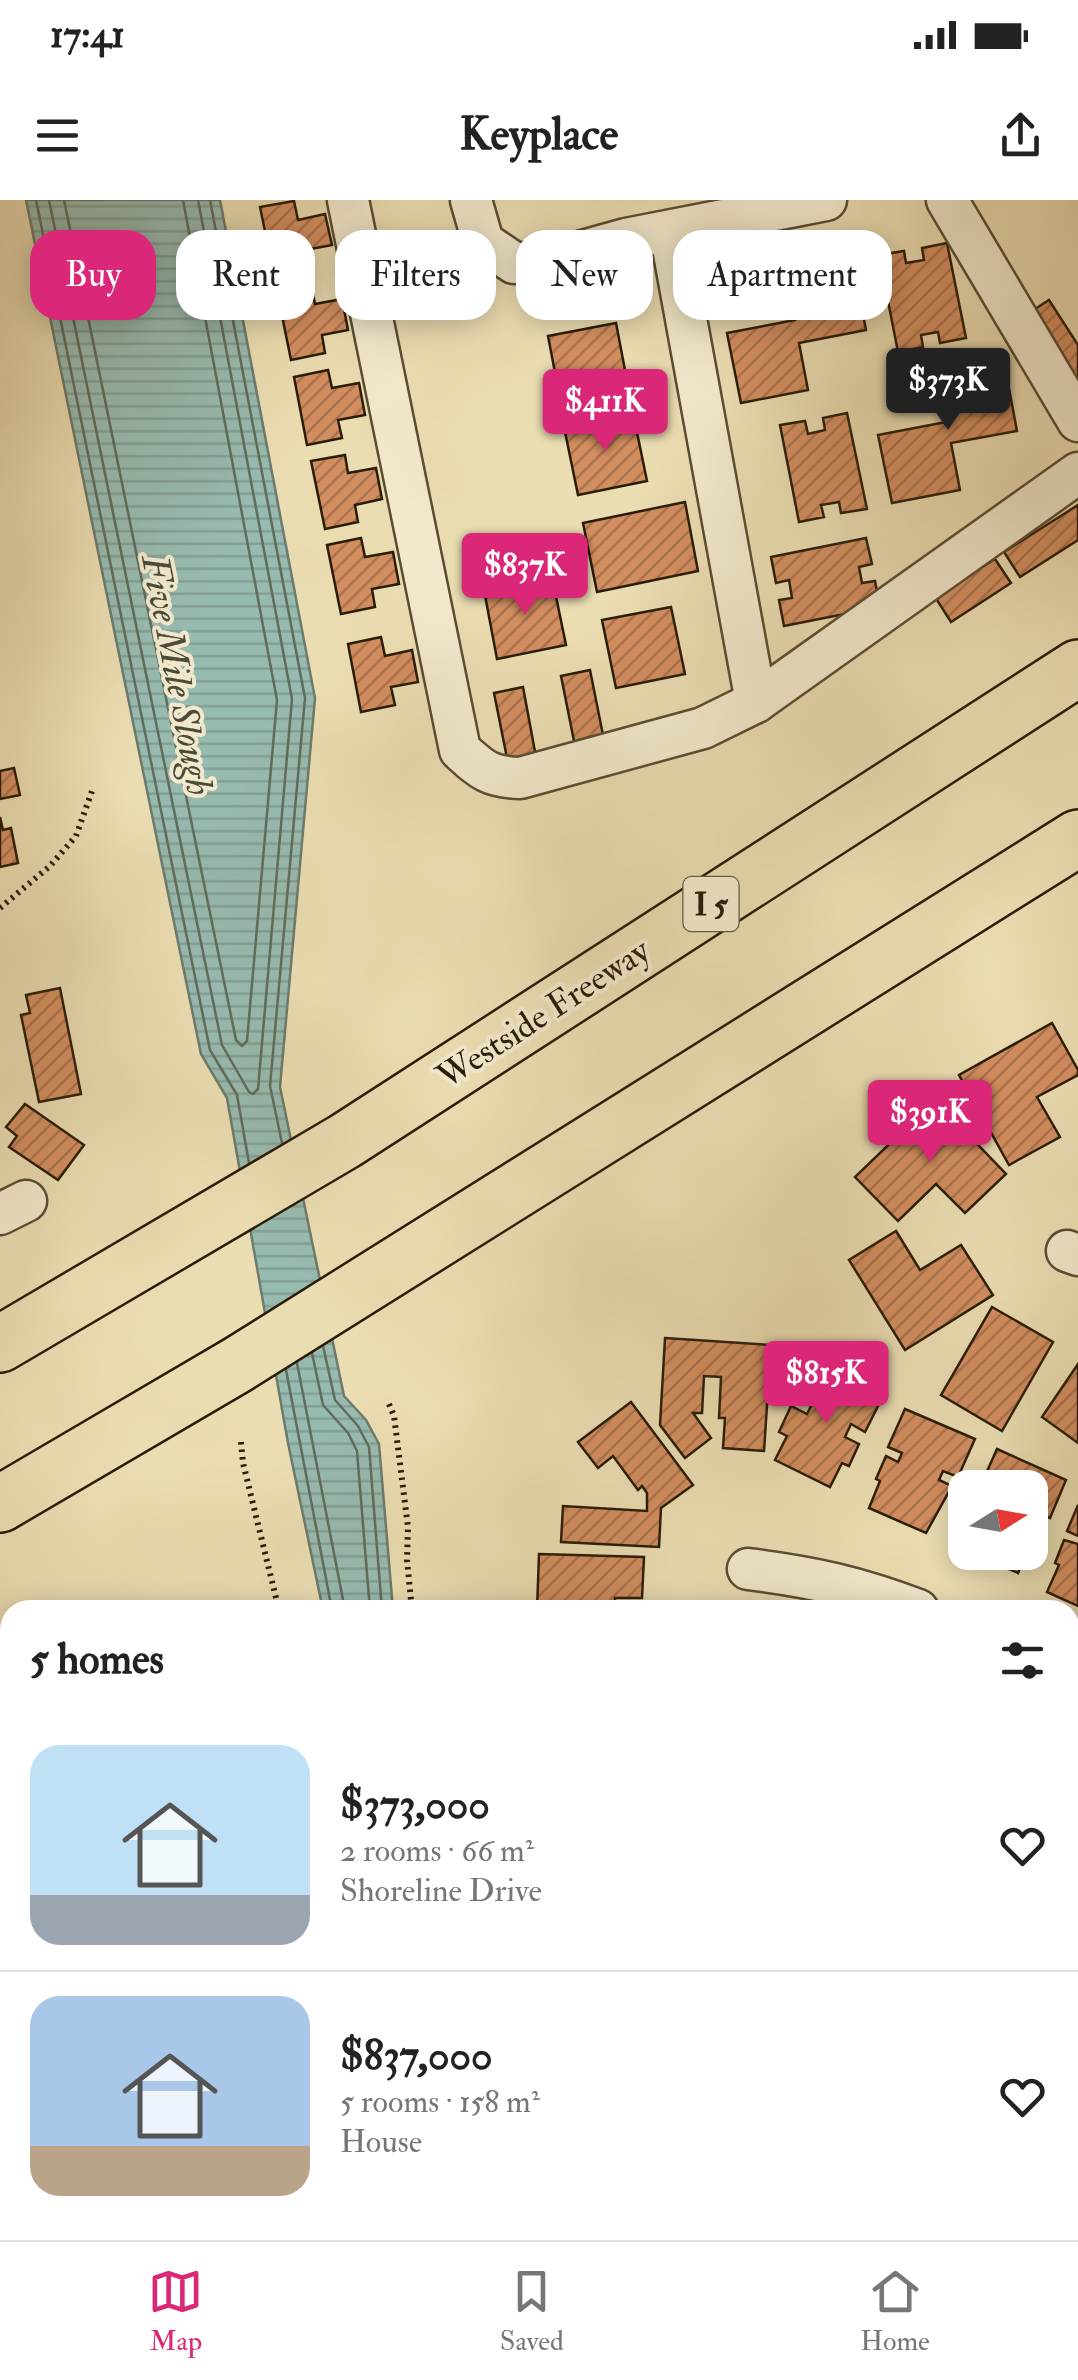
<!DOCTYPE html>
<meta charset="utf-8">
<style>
body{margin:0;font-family:"IM FELL Double Pica",serif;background:#f6f6f6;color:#222;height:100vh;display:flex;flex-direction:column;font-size:38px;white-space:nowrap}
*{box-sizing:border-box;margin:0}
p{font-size:32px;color:#767676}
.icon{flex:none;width:55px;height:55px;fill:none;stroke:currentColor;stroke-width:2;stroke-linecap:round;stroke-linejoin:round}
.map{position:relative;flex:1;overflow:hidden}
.side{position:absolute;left:0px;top:1400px;width:1080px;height:640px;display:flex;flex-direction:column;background:#fff;border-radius:30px 30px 0 0;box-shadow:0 5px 25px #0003}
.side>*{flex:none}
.hud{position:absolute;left:30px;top:30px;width:1020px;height:90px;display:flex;gap:20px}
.needle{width:65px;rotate:79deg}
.fabs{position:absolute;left:948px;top:1270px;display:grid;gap:20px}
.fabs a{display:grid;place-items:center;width:100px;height:100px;border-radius:20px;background:#fff;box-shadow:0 5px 25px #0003;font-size:50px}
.price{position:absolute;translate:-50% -85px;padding:0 22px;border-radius:10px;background:#db2777;color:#fff;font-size:32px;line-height:65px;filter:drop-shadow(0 2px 5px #0008)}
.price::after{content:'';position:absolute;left:50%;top:60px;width:30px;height:22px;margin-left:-15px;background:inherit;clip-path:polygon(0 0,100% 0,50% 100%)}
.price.on{background:#222;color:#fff}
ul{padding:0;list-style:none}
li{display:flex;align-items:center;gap:30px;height:250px;padding:0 30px}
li+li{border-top:2px solid #e0e0e0}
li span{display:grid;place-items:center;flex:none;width:280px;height:200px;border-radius:30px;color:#555}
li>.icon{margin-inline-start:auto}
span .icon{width:120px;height:120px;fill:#fffc;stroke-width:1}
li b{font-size:42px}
h2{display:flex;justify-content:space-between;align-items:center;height:120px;padding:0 30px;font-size:42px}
.tag{padding:0 35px;border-radius:30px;background:#fff;box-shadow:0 5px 25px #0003;font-size:35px;line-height:90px}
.tag.on{background:#db2777;color:#fff}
.status{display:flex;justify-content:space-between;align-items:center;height:70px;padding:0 50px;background:#fff;direction:ltr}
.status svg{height:28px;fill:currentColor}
header{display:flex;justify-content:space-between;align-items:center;height:130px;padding:0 30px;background:#fff;font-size:45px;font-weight:700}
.tabs{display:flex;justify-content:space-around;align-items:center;height:140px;border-top:2px solid #e0e0e0;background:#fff;font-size:28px;color:#767676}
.tabs a{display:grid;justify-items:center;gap:5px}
.tabs .on{color:#db2777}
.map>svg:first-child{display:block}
.water{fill:url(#water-rules);stroke:#6c7b6d;stroke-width:2.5}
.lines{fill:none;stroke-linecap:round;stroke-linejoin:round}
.shore{stroke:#606c5c;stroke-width:2.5}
.building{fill:url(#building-hatch);stroke:#291c08;stroke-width:2.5}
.minor-casing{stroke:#5a4c32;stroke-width:45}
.highway-casing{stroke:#291c08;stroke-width:60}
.path{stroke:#291c08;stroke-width:6;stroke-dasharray:2.5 5;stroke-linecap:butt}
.minor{stroke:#f2e9cd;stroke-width:40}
.highway{stroke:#ebddb2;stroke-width:55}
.labels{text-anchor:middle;stroke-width:8;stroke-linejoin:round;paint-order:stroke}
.shield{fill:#f2e9cd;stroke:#655a43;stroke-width:2.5}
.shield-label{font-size:32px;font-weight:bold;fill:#291c08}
.street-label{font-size:35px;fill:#291c08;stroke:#f2e9cd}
.water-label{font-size:38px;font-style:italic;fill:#4a4c3a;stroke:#f2e9cd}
</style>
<div class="status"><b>17:41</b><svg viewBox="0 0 49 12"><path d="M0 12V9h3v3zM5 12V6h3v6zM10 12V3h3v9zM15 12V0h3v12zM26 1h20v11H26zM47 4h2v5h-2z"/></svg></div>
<header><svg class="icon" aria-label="menu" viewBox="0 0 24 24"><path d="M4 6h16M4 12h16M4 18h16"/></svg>Keyplace<svg class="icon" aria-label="share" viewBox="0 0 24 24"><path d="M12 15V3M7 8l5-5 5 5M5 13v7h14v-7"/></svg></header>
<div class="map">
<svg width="1078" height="2040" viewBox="0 0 1078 2040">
<defs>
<pattern id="water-rules" width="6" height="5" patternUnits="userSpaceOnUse" patternTransform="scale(2.5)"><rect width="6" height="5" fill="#98bbb0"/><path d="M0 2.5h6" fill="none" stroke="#83a096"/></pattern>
<pattern id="building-hatch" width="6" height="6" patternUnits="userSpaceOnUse" patternTransform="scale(2.5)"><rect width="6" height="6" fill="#d38e60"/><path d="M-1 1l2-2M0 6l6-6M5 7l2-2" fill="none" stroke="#ab734d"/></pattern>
</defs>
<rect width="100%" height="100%" fill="#ebddb2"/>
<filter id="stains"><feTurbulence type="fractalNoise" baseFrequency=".002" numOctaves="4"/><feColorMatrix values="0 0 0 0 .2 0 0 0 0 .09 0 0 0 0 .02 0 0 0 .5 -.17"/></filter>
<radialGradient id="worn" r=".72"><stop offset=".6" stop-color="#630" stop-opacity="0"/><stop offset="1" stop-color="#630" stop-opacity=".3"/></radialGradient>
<g class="water">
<path d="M26,0H220L315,498L280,887L344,1196L366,1220L379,1244L393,1410H323L288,1243L227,898L201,854Z"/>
<path d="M451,2030H505L504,2040H453Z"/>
</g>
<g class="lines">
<g class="shore">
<path d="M36,0L210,850L237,895L249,963"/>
<path d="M49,0L222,845L249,892L253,894L258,889L292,499L198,0"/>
<path d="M64,0L236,840L242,846L247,841L277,500L183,0"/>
<path d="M210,0L305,498L270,886L282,943"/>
<path d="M323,1146L335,1200L358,1226L369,1247L382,1410"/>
<path d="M312,1153L323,1205L348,1233L357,1251L370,1410"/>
<path d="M297,1163L345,1410"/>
<path d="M286,1170L332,1410"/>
</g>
</g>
<g class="building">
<path d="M294,1L298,20L325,14L332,45L305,50L309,68L274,75L260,7Z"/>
<path d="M947,43L966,138L940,143L938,132L921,135L923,147L898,152L879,55L904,51L906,63L924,60L922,48Z"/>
<path d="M853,62L866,130L799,143L808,190L741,203L727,133L795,120L786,75Z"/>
<path d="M311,84L315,104L342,99L348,130L322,135L325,153L291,160L277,91Z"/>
<path d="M1049,100L1078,145V199L1024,116Z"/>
<path d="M616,123L629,191L561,204L548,136Z"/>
<path d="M1004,162L1017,231L951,243L960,290L892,303L878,235L946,222L937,175Z"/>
<path d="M328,170L332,188L359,183L365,215L338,220L342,238L307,245L294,177Z"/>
<path d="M633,213L647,281L578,295L564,227Z"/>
<path d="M847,213L867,309L841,313L839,302L821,305L824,317L799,322L780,225L805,221L808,234L825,230L823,218Z"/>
<path d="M345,255L348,273L376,268L382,299L355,305L358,322L325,329L311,261Z"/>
<path d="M685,302L698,371L597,392L583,323Z"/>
<path d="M1078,305V340L1020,377L1004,352Z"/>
<path d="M361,338L365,357L393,352L399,384L372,389L375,407L341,414L327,345Z"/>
<path d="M866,338L872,364L859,367L862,383L875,381L880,407L784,426L779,400L792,398L789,380L776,383L771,357Z"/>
<path d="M995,359L1011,383L951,422L935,397Z"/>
<path d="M552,377L566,445L497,459L484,390Z"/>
<path d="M671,407L685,474L616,488L602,420Z"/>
<path d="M381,437L385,456L412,450L418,482L391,487L395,505L361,512L348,444Z"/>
<path d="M590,470L604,540L575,546L561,476Z"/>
<path d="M523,487L536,557L508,563L494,493Z"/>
<path d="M14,568L20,595L0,599V571Z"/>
<path d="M0,617L3,630L11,628L18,663L0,667Z"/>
<path d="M60,788L81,894L39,902L21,815L30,813L26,795Z"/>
<path d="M1052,823L1078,870V875L1037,897L1060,937L1009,965L959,875Z"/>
<path d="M935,900L1006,974L965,1013L936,984L898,1021L855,977Z"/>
<path d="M25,904L84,945L58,980L9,947L17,936L6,927Z"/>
<path d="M896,1031L920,1070L961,1045L993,1095L905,1150L849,1060Z"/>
<path d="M992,1107L1053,1142L1002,1231L941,1195Z"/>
<path d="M665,1138L771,1145L764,1251L723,1248L725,1218H719L721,1177L704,1176L702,1213H693L711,1238L685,1258L660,1225Z"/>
<path d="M1078,1164V1243L1042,1217Z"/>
<path d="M816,1165L882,1198L865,1232L851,1224L845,1237L859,1244L849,1266L842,1263L830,1287L775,1260L787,1236L779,1232L791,1206L807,1214L811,1206L799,1200Z"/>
<path d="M631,1202L693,1285L661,1308L659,1347L561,1342L563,1306L647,1311V1293L642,1286L638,1290L613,1256L598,1268L578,1242Z"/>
<path d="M905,1209L975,1239L958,1277L943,1271L939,1280L952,1286L926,1333L869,1308L880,1281L876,1279L886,1256L898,1262L902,1253L888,1247Z"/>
<path d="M997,1249L1066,1280L1050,1318L1035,1311L1031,1320L1043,1326L1033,1349L1030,1347V1288L980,1287Z"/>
<path d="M1078,1305V1336L1067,1331Z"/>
<path d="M1064,1340L1078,1344V1406L1047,1392L1059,1365L1055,1363Z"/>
<path d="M970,1352H1027L1018,1373Z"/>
<path d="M539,1354L644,1357L642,1398H615V1405L576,1403L575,1410H537Z"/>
<path d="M10,1462V1562L0,1544V1482L6,1479L0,1467Z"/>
<path d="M10,1806V1867L0,1869V1808Z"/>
<path d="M10,1929V1971L0,1973V1930Z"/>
<path d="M1070,1945L1078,1946V2019L1070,2018Z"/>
<path d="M10,2003V2030H68L70,2040H0V2005Z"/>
<path d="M229,2030H327L329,2040H231Z"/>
</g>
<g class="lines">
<defs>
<g id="minor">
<path d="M348,0L460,550C482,570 489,577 520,578L703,528L756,502L1078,273"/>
<path d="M471,0L483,42L514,63H540L626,39L826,0"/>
<path d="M947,0L1078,221"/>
<path d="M670,31L756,502"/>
<path d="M0,1014L26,1001"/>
<path d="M1067,1051L1078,1055"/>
<path d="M748,1369C812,1377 858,1387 918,1410"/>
<path d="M1070,1474L1078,1478"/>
<path d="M1070,1629L1078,1608"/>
<path d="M133,2030L134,2040"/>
<path d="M982,2040L983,2030"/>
</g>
<g id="highway">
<path d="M0,1144L345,941L1078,468"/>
<path d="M0,1304L237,1165L1078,638"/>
</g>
</defs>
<use href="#minor" class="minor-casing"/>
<use href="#highway" class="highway-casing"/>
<g class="path">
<path d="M0,708L50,666L76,636L92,591"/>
<path d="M389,1204L394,1216L408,1327L407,1360L412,1410"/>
<path d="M241,1242L243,1263L279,1410"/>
<path d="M403,2030L405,2040"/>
<path d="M528,2030L530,2040"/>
</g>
<use href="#minor" class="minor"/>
<use href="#highway" class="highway"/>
</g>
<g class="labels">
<rect class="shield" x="683.5" y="677" width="55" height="54" rx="8"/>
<g class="shield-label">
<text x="711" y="715">I 5</text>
</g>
<g class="street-label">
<text transform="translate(543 813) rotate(-33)" y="12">Westside Freeway</text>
</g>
<g class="water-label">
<text transform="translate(178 475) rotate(79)" y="13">Five Mile Slough</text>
</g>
</g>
<rect width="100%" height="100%" filter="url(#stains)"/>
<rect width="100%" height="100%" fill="url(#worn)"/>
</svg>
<div class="fabs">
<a><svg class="needle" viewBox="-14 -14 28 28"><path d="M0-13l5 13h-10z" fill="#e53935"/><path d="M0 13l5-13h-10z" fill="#767676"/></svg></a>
</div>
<b class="price on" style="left:948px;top:233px">$373K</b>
<b class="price" style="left:605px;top:254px">$411K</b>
<b class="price" style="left:525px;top:418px">$837K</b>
<b class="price" style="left:930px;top:965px">$391K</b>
<b class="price" style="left:826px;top:1226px">$815K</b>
<div class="hud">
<a class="tag on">Buy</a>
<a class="tag">Rent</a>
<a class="tag">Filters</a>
<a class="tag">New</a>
<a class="tag">Apartment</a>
</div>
<section class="side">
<h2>5 homes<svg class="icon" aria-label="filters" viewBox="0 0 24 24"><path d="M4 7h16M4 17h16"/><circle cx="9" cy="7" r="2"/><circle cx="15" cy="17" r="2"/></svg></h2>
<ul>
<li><span style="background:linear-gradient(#bfe0f5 75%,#9aa5b1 0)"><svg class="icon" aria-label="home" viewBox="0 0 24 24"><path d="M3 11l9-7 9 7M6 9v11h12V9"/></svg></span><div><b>$373,000</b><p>2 rooms · 66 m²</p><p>Shoreline Drive</p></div><svg class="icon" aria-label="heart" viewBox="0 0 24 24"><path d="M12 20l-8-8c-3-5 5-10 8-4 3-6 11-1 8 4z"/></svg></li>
<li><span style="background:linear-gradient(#a9c7e8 75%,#b9a48a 0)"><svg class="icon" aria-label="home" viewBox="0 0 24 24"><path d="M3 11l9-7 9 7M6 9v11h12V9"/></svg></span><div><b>$837,000</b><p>5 rooms · 158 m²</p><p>House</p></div><svg class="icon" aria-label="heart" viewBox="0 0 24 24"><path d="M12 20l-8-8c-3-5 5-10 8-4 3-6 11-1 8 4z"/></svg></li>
</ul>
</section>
</div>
<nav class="tabs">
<a class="on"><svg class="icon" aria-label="map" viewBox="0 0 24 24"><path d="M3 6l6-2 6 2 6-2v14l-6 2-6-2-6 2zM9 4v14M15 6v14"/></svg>Map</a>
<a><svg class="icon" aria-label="saved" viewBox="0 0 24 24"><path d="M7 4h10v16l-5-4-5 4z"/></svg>Saved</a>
<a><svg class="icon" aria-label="home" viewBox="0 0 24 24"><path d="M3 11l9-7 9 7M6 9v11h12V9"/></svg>Home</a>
</nav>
